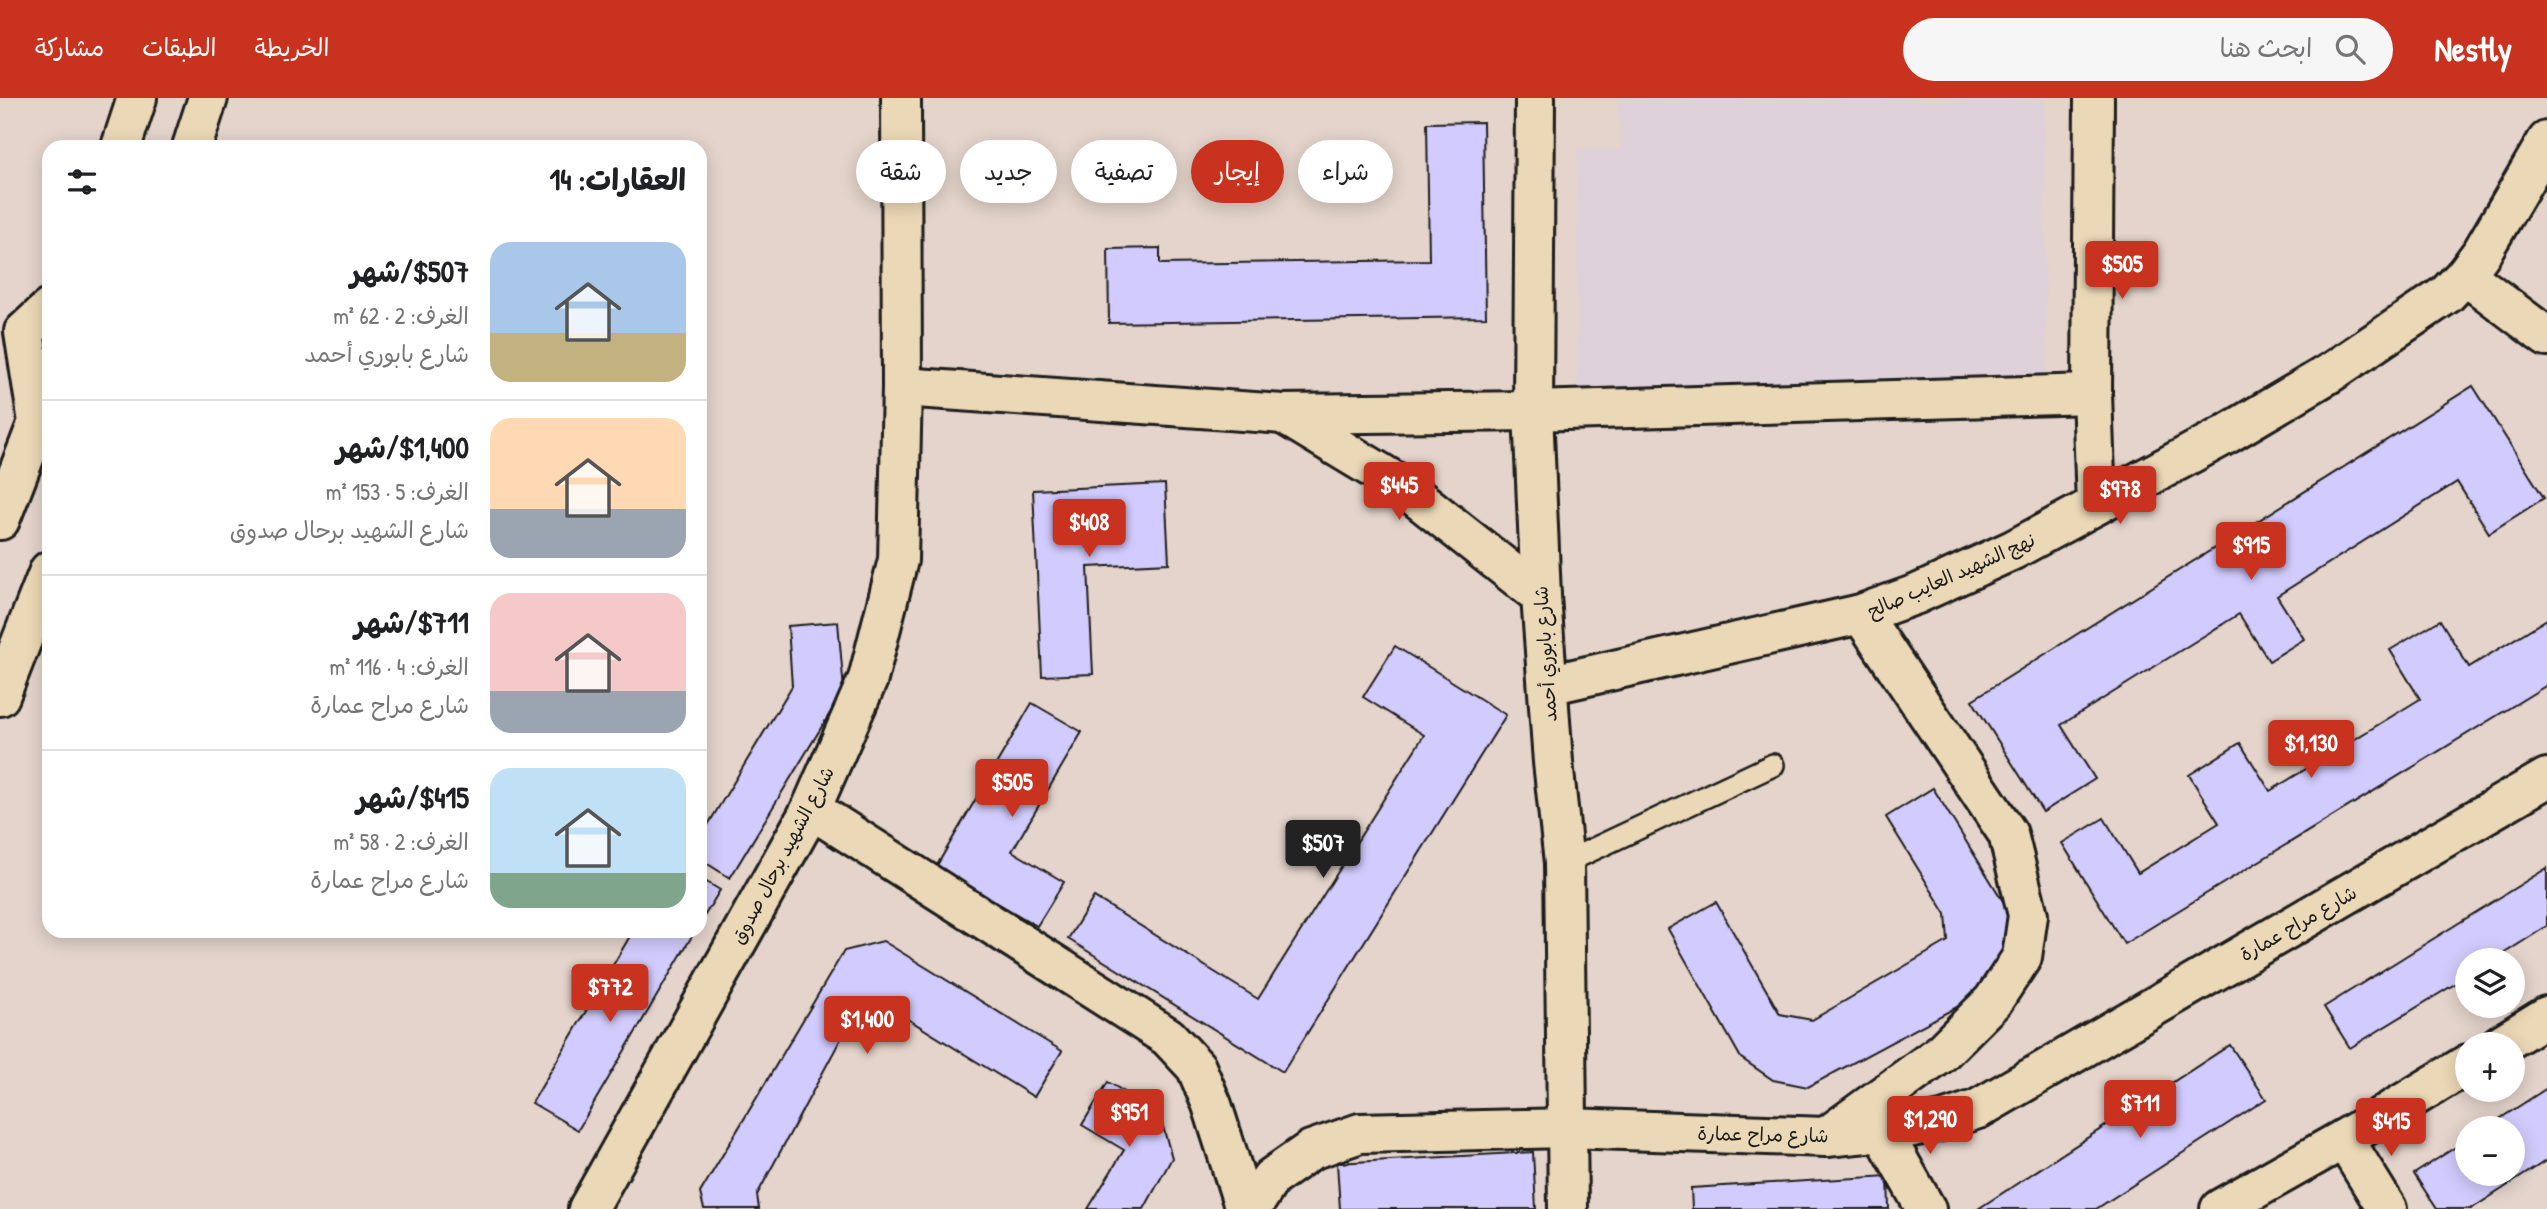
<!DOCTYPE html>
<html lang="ar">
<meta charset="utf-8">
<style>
body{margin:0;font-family:"Patrick Hand","Playpen Sans Arabic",sans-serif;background:#f6f6f6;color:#202124;direction:rtl;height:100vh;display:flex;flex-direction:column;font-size:26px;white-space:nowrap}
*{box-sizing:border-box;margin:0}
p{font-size:23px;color:#757577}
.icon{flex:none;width:38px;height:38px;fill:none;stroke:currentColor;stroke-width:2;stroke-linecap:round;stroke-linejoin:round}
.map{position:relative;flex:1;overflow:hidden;direction:ltr}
.side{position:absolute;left:42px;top:42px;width:665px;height:798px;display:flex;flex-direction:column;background:#fff;border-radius:21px;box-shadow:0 4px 18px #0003;direction:rtl}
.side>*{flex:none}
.top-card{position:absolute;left:728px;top:42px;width:665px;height:63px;direction:rtl;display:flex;gap:14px}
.controls{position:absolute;left:2455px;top:850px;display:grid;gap:14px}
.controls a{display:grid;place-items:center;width:70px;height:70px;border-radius:50%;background:#fff;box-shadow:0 4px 18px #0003;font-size:35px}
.price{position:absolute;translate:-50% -60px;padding:0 16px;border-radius:7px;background:#c8321e;color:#fff;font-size:23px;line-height:46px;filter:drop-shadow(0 2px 4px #0008)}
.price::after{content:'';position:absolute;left:50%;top:42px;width:21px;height:16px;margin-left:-10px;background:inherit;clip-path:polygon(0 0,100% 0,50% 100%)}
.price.current{background:#222;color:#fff}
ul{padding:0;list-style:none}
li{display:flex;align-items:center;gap:21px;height:175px;padding:0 21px}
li+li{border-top:2px solid #e0e0e0}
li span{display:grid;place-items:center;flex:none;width:196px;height:140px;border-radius:21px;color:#555}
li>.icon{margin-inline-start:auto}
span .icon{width:84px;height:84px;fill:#fffc;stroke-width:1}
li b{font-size:30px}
h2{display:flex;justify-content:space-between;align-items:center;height:84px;padding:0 21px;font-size:30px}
.pill{padding:0 24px;border-radius:32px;background:#fff;box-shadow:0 4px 18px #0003;font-size:24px;line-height:63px}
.pill.current{background:#c8321e;color:#fff}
header{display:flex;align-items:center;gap:42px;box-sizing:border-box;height:98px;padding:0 35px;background:#c8321e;color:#fff}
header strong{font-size:33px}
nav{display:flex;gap:38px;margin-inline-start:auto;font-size:24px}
.search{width:490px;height:63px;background:#f6f6f6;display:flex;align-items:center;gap:18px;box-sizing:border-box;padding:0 24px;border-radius:38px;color:#757577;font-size:26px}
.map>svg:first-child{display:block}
.built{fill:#dfd1da}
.building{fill:#d2cbfd;stroke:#1c1c1c;stroke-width:2}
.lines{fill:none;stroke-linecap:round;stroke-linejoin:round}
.service-casing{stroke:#1c1c1c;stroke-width:26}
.minor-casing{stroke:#1c1c1c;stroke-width:44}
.service{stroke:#ebd8b6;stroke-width:21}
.minor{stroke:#ebd8b6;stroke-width:38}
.labels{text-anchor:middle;stroke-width:5;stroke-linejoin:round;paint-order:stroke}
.street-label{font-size:19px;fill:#1c1c1c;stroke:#ebd8b6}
</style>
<header>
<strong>Nestly</strong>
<div class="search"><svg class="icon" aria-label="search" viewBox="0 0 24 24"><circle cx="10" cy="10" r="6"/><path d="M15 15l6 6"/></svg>ابحث هنا</div>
<nav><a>الخريطة</a><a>الطبقات</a><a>مشاركة</a></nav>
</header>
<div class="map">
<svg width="2547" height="1111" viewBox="0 0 2547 1111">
<rect width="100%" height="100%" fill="#e4d4cb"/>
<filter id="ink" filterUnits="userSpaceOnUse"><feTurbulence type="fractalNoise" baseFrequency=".0143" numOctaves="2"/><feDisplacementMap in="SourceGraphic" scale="14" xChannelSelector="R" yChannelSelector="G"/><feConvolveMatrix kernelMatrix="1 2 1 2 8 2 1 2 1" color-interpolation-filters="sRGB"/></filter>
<g filter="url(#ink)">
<path class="built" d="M1617,0H2044L2046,279L1577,297V51H1622Z"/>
<g class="building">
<path d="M1483,24L1486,219L1109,225L1108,151L1160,150V166L1429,162L1427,25Z"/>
<path d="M2473,288L2544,400L2489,435L2457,384L2277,498L2304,541L2269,563L2239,516L2061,627L2095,681L2043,714L1972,602Z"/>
<path d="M1165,386L1169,465L1088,469L1093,576L1042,578L1033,392Z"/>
<path d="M2547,521V587L2124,846L2062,745L2104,720L2138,775L2219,725L2189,677L2240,645L2270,693L2420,601L2390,552L2440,522L2469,569Z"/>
<path d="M838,524L844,592L730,780L700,761V740L792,588L788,528Z"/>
<path d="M1395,548L1506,617L1283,974L1068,841L1094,799L1258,901L1424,637L1363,599Z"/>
<path d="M1032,605L1082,634L1012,753L1064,784L1037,828L936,769Z"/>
<path d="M1933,690L2006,808L2012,829L1994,889L1808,989L1773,982L1741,960L1668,831L1716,804L1780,916L1812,922L1948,843L1946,816L1886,719Z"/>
<path d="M2547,770V828L2492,863H2468V878L2350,950L2324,909Z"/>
<path d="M700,780L720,792L700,825Z"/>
<path d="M633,833H695L578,1032L532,1005Z"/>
<path d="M883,843L1062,953L1034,999L885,907L858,909L757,1097L759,1111H704L700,1095L844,853Z"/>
<path d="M2230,947L2266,1001L2096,1111H1978Z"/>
<path d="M1108,984L1159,1015L1172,1060L1144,1111H1088L1124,1052L1082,1027Z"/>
<path d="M2547,990V1062L2471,1111H2437L2414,1076L2468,1041V1076H2513V1031H2484Z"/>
<path d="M1533,1054L1536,1111H1340L1337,1065Z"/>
<path d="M1888,1078L1889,1111H1692L1691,1090Z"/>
</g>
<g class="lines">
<defs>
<path id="service" d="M1564,765L1773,667"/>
<g id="minor">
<path d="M1535,0L1533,313L1541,498L1553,664L1564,765L1568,1111"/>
<path d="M2094,0L2092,296L2096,407"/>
<path d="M121,49L137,0"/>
<path d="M192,49L208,0"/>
<path d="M2465,177L2547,239"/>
<path d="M902,289L1283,316L1533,313L2092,296"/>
<path d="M1283,316L1402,388L1541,498"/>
<path d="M0,422L38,324L24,234L49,211"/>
<path d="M1548,587L1861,516L1917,496L2013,452L2227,336L2330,275L2447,196L2465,177L2482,154L2547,43"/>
<path d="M0,598L49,473"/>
<path d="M811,711L1168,939L1196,969L1212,1007L1245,1111"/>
<path d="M2500,947L2547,918"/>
<path d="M1882,1033L1926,1111"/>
<path d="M1826,1039L1939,957L1993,903L2022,859L2028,817L2008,736L1861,516"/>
<path d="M2344,1041L2387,1111"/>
<path d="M588,1111L811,711L868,581L898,462L902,289L901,0"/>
<path d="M1251,1111L1271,1080L1311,1052L1360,1035L1567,1030L1826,1039L1897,1032L1942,1023L1978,1011L2547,680"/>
<path d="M2220,1111L2344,1041L2468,966"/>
</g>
</defs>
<use href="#service" class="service-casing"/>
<use href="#minor" class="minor-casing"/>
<use href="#service" class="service"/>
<use href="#minor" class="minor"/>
</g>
</g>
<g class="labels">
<g class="street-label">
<text transform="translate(1951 477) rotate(-24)" y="7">نهج الشهيد العايب صالح</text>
<text transform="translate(1545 556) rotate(-94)" y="7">شارع بابوري أحمد</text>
<text transform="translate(782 757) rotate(-62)" y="7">شارع الشهيد برحال صدوق</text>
<text transform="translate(2298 825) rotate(-30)" y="7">شارع مراح عمارة</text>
<text transform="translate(1763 1036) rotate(1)" y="7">شارع مراح عمارة</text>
</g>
</g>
</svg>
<div class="controls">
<a><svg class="icon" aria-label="layers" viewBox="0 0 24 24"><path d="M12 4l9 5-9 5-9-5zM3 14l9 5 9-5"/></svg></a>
<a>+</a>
<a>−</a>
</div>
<b class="price" style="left:2122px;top:203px">$505</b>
<b class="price" style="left:1399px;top:424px">$445</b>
<b class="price" style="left:2120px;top:428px">$978</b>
<b class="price" style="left:1089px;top:461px">$408</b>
<b class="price" style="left:2251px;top:484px">$915</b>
<b class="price" style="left:2311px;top:682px">$1,130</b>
<b class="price" style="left:1012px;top:721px">$505</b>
<b class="price current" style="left:1323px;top:782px">$507</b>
<b class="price" style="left:610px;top:926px">$772</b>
<b class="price" style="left:867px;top:958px">$1,400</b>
<b class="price" style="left:2140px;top:1042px">$711</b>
<b class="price" style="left:1129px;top:1051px">$951</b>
<b class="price" style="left:1930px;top:1058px">$1,290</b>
<b class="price" style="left:2391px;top:1060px">$415</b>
<div class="top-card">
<a class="pill">شراء</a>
<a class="pill current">إيجار</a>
<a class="pill">تصفية</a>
<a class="pill">جديد</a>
<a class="pill">شقة</a>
</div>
<section class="side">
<h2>العقارات: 14<svg class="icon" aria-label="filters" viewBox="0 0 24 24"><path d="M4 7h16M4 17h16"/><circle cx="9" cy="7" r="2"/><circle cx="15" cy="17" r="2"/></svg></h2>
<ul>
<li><span style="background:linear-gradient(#a9c7e8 65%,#c2b280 0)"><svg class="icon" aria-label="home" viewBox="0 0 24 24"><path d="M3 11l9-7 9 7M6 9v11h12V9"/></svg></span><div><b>$507/شهر</b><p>الغرف: 2 · 62 m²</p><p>شارع بابوري أحمد</p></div></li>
<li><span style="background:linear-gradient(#ffd9b3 65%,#9aa5b1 0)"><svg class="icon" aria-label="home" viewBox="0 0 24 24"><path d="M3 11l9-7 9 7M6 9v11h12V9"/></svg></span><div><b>$1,400/شهر</b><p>الغرف: 5 · 153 m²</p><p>شارع الشهيد برحال صدوق</p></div></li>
<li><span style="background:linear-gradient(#f6c9c9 70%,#9aa5b1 0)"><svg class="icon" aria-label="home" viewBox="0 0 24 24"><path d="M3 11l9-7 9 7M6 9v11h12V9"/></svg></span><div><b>$711/شهر</b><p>الغرف: 4 · 116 m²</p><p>شارع مراح عمارة</p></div></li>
<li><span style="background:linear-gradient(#bfe0f5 75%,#7fa58c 0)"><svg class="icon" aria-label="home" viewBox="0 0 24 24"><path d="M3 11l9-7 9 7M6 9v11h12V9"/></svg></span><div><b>$415/شهر</b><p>الغرف: 2 · 58 m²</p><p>شارع مراح عمارة</p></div></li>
</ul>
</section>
</div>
